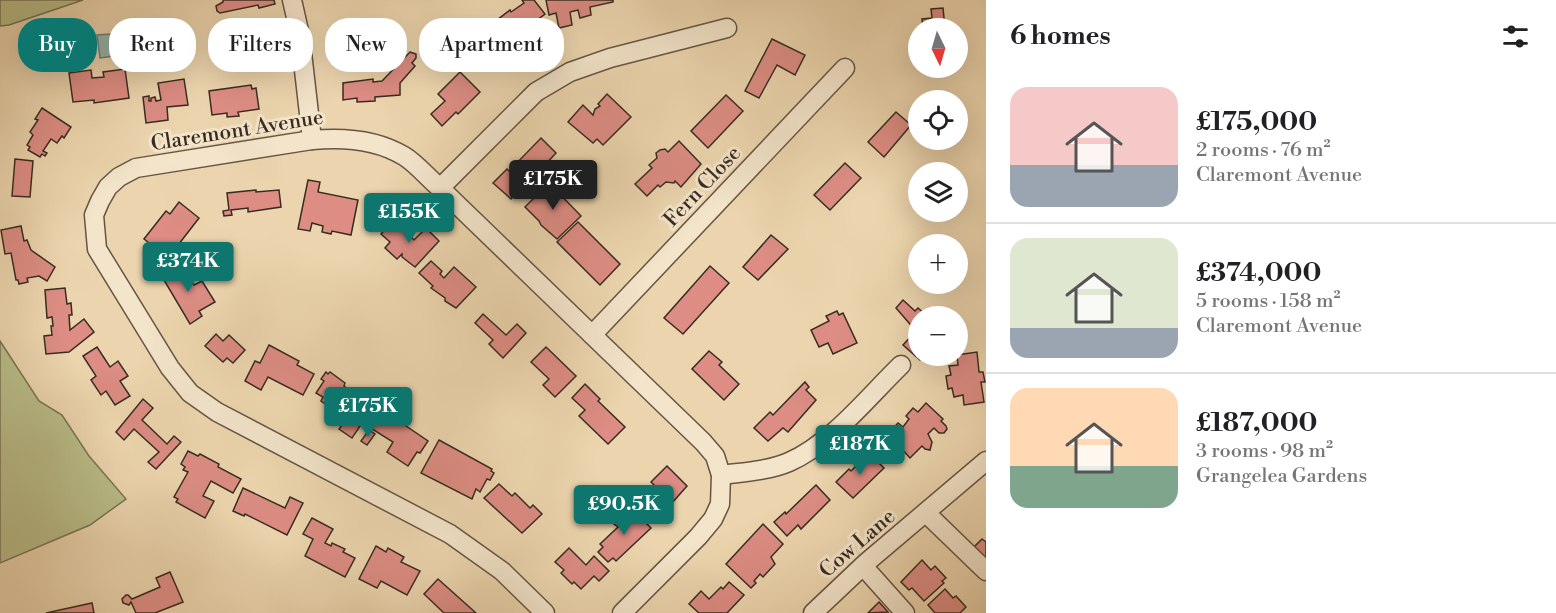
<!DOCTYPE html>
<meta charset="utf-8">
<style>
body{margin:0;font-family:"Libre Bodoni",serif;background:#f6f6f6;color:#202124;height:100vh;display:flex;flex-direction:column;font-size:22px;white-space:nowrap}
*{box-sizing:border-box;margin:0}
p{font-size:20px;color:#757577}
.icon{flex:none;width:33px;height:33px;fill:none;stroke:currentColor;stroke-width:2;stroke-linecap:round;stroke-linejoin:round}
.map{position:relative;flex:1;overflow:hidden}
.drawer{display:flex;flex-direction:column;background:#fff;width:570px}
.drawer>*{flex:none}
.banner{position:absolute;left:18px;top:18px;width:570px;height:54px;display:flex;gap:12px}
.needle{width:39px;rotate:175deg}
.fabs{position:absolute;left:908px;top:18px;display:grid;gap:12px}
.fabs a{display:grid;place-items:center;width:60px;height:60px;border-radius:50%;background:#fff;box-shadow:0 6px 24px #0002;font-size:30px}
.price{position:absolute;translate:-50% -51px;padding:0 14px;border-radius:6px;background:#0f766e;color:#fff;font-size:20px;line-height:39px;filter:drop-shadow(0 2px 3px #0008)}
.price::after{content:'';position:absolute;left:50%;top:36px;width:18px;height:14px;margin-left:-9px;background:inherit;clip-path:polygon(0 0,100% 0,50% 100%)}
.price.selected{background:#222;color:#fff}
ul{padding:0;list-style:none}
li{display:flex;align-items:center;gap:18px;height:150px;padding:0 24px}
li+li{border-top:2px solid #e0e0e0}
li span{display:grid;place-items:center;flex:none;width:168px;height:120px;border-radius:18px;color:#555}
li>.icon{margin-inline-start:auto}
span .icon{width:72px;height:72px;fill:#fffc;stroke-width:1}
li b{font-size:26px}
h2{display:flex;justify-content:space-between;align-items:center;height:72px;padding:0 24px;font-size:26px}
.chip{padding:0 21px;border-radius:24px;background:#fff;box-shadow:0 6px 24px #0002;font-size:21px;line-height:54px}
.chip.selected{background:#0f766e;color:#fff}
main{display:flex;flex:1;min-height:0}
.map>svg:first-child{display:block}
.green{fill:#b9bd89;stroke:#787455;stroke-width:1.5}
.water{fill:#99b8af;stroke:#728076;stroke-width:1.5}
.building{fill:#dd8d84;stroke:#382c21;stroke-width:1.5}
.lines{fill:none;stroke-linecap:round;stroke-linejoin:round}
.minor-casing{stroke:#655644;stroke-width:21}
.minor{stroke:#f3e4ca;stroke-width:18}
.labels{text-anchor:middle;stroke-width:6;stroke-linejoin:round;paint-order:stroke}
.street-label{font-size:21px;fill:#382c21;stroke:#f3e4ca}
</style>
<main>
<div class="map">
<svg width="986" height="613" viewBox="0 0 986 613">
<rect width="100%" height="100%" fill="#ecd5ae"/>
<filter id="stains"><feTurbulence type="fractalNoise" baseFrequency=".00333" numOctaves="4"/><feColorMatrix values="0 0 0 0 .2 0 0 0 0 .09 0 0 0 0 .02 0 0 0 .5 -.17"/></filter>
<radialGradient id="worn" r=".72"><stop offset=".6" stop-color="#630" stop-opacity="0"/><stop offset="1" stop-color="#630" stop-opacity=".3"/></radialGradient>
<g class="green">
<path d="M0,0H83L9,25L0,26Z"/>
<path d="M0,341L39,401L62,415L89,456L126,499L90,525L0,563Z"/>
</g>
<path class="water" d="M111,34L114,56L100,58L97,35Z"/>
<g class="building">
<path d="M223,0H274L275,4L259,8L258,5L220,13L217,11L216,6L223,2Z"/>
<path d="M522,0H534L545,14L513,38L521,50L508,60L484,30L510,10L511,12L524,3Z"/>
<path d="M546,0H613V2L590,7L591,15L580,18L578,10L570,12L572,25L559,28L556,13L549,15Z"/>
<path d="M943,8L945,28H923L922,19L932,18L931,9Z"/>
<path d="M772,39L805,55L795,75L777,65L759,98L745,91Z"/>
<path d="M410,52L416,54V58L412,63L415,66L400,83V95L375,97V101L357,102V98L343,100V83L373,79V82L382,81Z"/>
<path d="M125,69L129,98L94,103V100L73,102L69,73L91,70L92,78L104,77L103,72Z"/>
<path d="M460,72L480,92L458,114L456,112L442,126L431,114L445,101L438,94Z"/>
<path d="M184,79L188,105L167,107L168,120L146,123L143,97L149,96V101H151V98L155,97L156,101L161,100L158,83Z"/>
<path d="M251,85L252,89L256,88L259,109L238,112L239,116L227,117V113L212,115L209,91Z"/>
<path d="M607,94L631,117L603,145L597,139L593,143L568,122L583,105L593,115L595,109L600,106L598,104Z"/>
<path d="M726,95L743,111L708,148L691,131Z"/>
<path d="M42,108L71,127L64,138L62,136L57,143L51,139L43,151L47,153L45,156L42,154L40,157L28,150L30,147L27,145L33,135L30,132L38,120L35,119Z"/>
<path d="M896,112L911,125L884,157L868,142Z"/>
<path d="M541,138L556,153L544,166L548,170L528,191L523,186L511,199L493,183L507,169L509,171Z"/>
<path d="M679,141L701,164L681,187L675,181L674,183L666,182L660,187L658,185L647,196L635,184L652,168L649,165L657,158L656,153L660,150L665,149L668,152Z"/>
<path d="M15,159L33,161L30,197L12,196Z"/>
<path d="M845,163L861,178L830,210L814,195Z"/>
<path d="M308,180L320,182L318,192L358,200L351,235L332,231L331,234L322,232L323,226L312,223L310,231L298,229Z"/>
<path d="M549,183L581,216L557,239L541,225L539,221L525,207Z"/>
<path d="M256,190V192L279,190L281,207L248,212V208L231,210L232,215L224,216L223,211L229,210L227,193Z"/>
<path d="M179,202L199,218L168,258L144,239L166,211L170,214Z"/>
<path d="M578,222L620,264L600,285L557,242Z"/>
<path d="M390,224L398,231L402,227L414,240L426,228L439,241L415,267L402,257V254L397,259L385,248L390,242L381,234Z"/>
<path d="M21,226L24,241L27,240L31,250L55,267L47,281L39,276L27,278L28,282L19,284L18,280H16L11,253L5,254L1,230Z"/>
<path d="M771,235L788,249L758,280L743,267Z"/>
<path d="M431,261L442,271L440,274L444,278L454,267L476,287L456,308L445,301V298L431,288L433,286L419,273Z"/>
<path d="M180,263L194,285L202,281L215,302L199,311L202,316L190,324L161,275Z"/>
<path d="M710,266L729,283L683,334L664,318Z"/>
<path d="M65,288L67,304L71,303L72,315H69L70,330L84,319L94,332L69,352L46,354L44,336L52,335L51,326H53L52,317L47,318L45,290Z"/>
<path d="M903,300L915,311L918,308L927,316H918V356H924L920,360L903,345L916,331L896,308Z"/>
<path d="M837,311L839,315L843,313L857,343L833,354L828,343L819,347L811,330L829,321L826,316Z"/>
<path d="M483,314L506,335L517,324L526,333L503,358L489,344L493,340L475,323Z"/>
<path d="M216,334L223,341L229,335L245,350L233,363L227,358L223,362L205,346Z"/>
<path d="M269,345L299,361L297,365L314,374L303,395L268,377L261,390L245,381L255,361L260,363Z"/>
<path d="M97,347L110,367L118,361L128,376L120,381L130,396L115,405L106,391L101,395L91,380L96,376L83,356Z"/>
<path d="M546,347L576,376L555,397L543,385L549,379L531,362Z"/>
<path d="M709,351L722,362L719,365L739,384L724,400L692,369Z"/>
<path d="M977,352L979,372H983L985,382H981L984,402L964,405L963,395L954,397L952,388L948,389L946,376L951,375L949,366L958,365L957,355Z"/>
<path d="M326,372L328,374L330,372L345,383L344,386L354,393L357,388L377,401L352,438L339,429L347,418L342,415L344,412L336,407L334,410L321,401L323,397L316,393L324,381L321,379Z"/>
<path d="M805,382L809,387L806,390L816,400L788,432L783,428L768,441L754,428L770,412L773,415Z"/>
<path d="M585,384L600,399L598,401L625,427L608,444L579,416L585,410L572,398Z"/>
<path d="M143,399L153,408L142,420L167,444L174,436L181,442L156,469L148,462L159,452L134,429L124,440L116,432Z"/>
<path d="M926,403L943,419L941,421L946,426L947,429L944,433H939L934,428L928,434L932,442L930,450L925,449L922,446L910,458L888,434L898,423L903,427L909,419L906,416L913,408L918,412Z"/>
<path d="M381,409L428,441L420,453L417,452L408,466L387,452L393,442L369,427Z"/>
<path d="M369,430L375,434L367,445L361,441Z"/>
<path d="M439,440L492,469L491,471L494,473L490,480L487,479L480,492L476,489L472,499L421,473Z"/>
<path d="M188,451L198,456L200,454L219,464L218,467L241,479L233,493L211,481L203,496L214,501L205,518L176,502L178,499L174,497L188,472L183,470L185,467L181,464Z"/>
<path d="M869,453L884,468L853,498L836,482L849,469L851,471Z"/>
<path d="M667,466L687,486L664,512L647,495L655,486L651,482Z"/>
<path d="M499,484L512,496L515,493L530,508L533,505L542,514L522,533L484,498Z"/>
<path d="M816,485L830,500L801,529L798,525L787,536L774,522L785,512L786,514Z"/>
<path d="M243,488L285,508L290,497L303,503L287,535L245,514L244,516L233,511Z"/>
<path d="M629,509L633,513L634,511L651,528L616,561L613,558L608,562L598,552L603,547L600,544L618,527L614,524L613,519L617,515L622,516Z"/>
<path d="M312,518L333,529L325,543L331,546L332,543L345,549L343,552L355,558L345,577L305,556L313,539L303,534Z"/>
<path d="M763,524L783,544L771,557L775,564L763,577L760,574L754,581L756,583L751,588L726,564Z"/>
<path d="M982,539L986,542V563L972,549Z"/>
<path d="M376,546L386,552L388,548L404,557L401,562L420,571L407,595L381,581L377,588L359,579Z"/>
<path d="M569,548L586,565L594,556L609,571L599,581L594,576L581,589L574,582L572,584L561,573L564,570L555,562Z"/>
<path d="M922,560L931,570L935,566L946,578L942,581L944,583L924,601L912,588L909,590L901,582Z"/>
<path d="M170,572L183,602L155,613H136L131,602L129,605L123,603L122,599L126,595H128L132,599L160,587L156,578Z"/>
<path d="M438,579L476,613H444L424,594Z"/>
<path d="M729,582L744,595L727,613H699L689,604L701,591L709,599L721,587L723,589Z"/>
<path d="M945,589L953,598L956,596L966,607L960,613H935L928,605Z"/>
<path d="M879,602L888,612L868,613Z"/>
<path d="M92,603L94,613H46Z"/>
</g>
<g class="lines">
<defs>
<g id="minor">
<path d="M292,0L300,35L312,140"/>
<path d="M440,188L536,92L570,72L610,58L727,28"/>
<path d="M592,335L845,68"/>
<path d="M721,475C743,472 768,471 789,462C832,443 868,397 901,365"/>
<path d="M926,513L986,571"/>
<path d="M863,566L905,613"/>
<path d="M545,613L502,571L450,534L217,412L190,393L170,368L97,249L94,215L100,201L108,187L119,177L136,168L312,140C343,137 376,139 404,156C417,164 428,178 440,188L703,442L715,456L721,475L720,504L713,519L698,537L622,613"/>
<path d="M813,613L867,562L986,461"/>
</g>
</defs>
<use href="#minor" class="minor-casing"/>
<use href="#minor" class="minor"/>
</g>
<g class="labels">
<g class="street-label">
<text transform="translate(237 130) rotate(-9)" y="7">Claremont Avenue</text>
<text transform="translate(702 186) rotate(-47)" y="7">Fern Close</text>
<text transform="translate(857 543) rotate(-41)" y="7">Cow Lane</text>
</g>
</g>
<rect width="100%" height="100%" filter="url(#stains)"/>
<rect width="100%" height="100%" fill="url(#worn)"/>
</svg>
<div class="fabs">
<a><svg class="needle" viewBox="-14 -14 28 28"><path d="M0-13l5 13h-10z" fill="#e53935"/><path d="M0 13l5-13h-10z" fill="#757577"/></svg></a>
<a><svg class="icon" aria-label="locate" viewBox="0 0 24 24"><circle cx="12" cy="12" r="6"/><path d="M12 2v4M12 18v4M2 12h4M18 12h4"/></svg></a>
<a><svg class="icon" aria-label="layers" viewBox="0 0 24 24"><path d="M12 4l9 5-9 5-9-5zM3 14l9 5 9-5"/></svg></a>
<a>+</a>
<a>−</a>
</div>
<b class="price selected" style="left:553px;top:211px">£175K</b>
<b class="price" style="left:409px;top:244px">£155K</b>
<b class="price" style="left:188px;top:293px">£374K</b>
<b class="price" style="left:368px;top:438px">£175K</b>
<b class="price" style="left:860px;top:476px">£187K</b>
<b class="price" style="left:624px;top:536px">£90.5K</b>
<div class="banner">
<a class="chip selected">Buy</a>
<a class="chip">Rent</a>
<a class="chip">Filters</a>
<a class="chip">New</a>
<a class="chip">Apartment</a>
</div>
</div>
<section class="drawer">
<h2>6 homes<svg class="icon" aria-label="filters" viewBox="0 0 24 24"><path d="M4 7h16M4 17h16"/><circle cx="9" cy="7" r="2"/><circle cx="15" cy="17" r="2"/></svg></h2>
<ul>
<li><span style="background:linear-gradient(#f6c9c9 65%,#9aa5b1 0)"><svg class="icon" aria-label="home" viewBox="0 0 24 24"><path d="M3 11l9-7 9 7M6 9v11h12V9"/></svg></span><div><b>£175,000</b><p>2 rooms · 76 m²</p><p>Claremont Avenue</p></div></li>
<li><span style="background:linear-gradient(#dfe7d0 75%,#9aa5b1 0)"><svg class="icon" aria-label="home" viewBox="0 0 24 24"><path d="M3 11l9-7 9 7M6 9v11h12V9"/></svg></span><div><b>£374,000</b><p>5 rooms · 158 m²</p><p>Claremont Avenue</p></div></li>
<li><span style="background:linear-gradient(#ffd9b3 65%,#7fa58c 0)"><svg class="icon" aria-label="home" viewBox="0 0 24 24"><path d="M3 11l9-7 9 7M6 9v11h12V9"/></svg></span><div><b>£187,000</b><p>3 rooms · 98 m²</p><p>Grangelea Gardens</p></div></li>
</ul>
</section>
</main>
